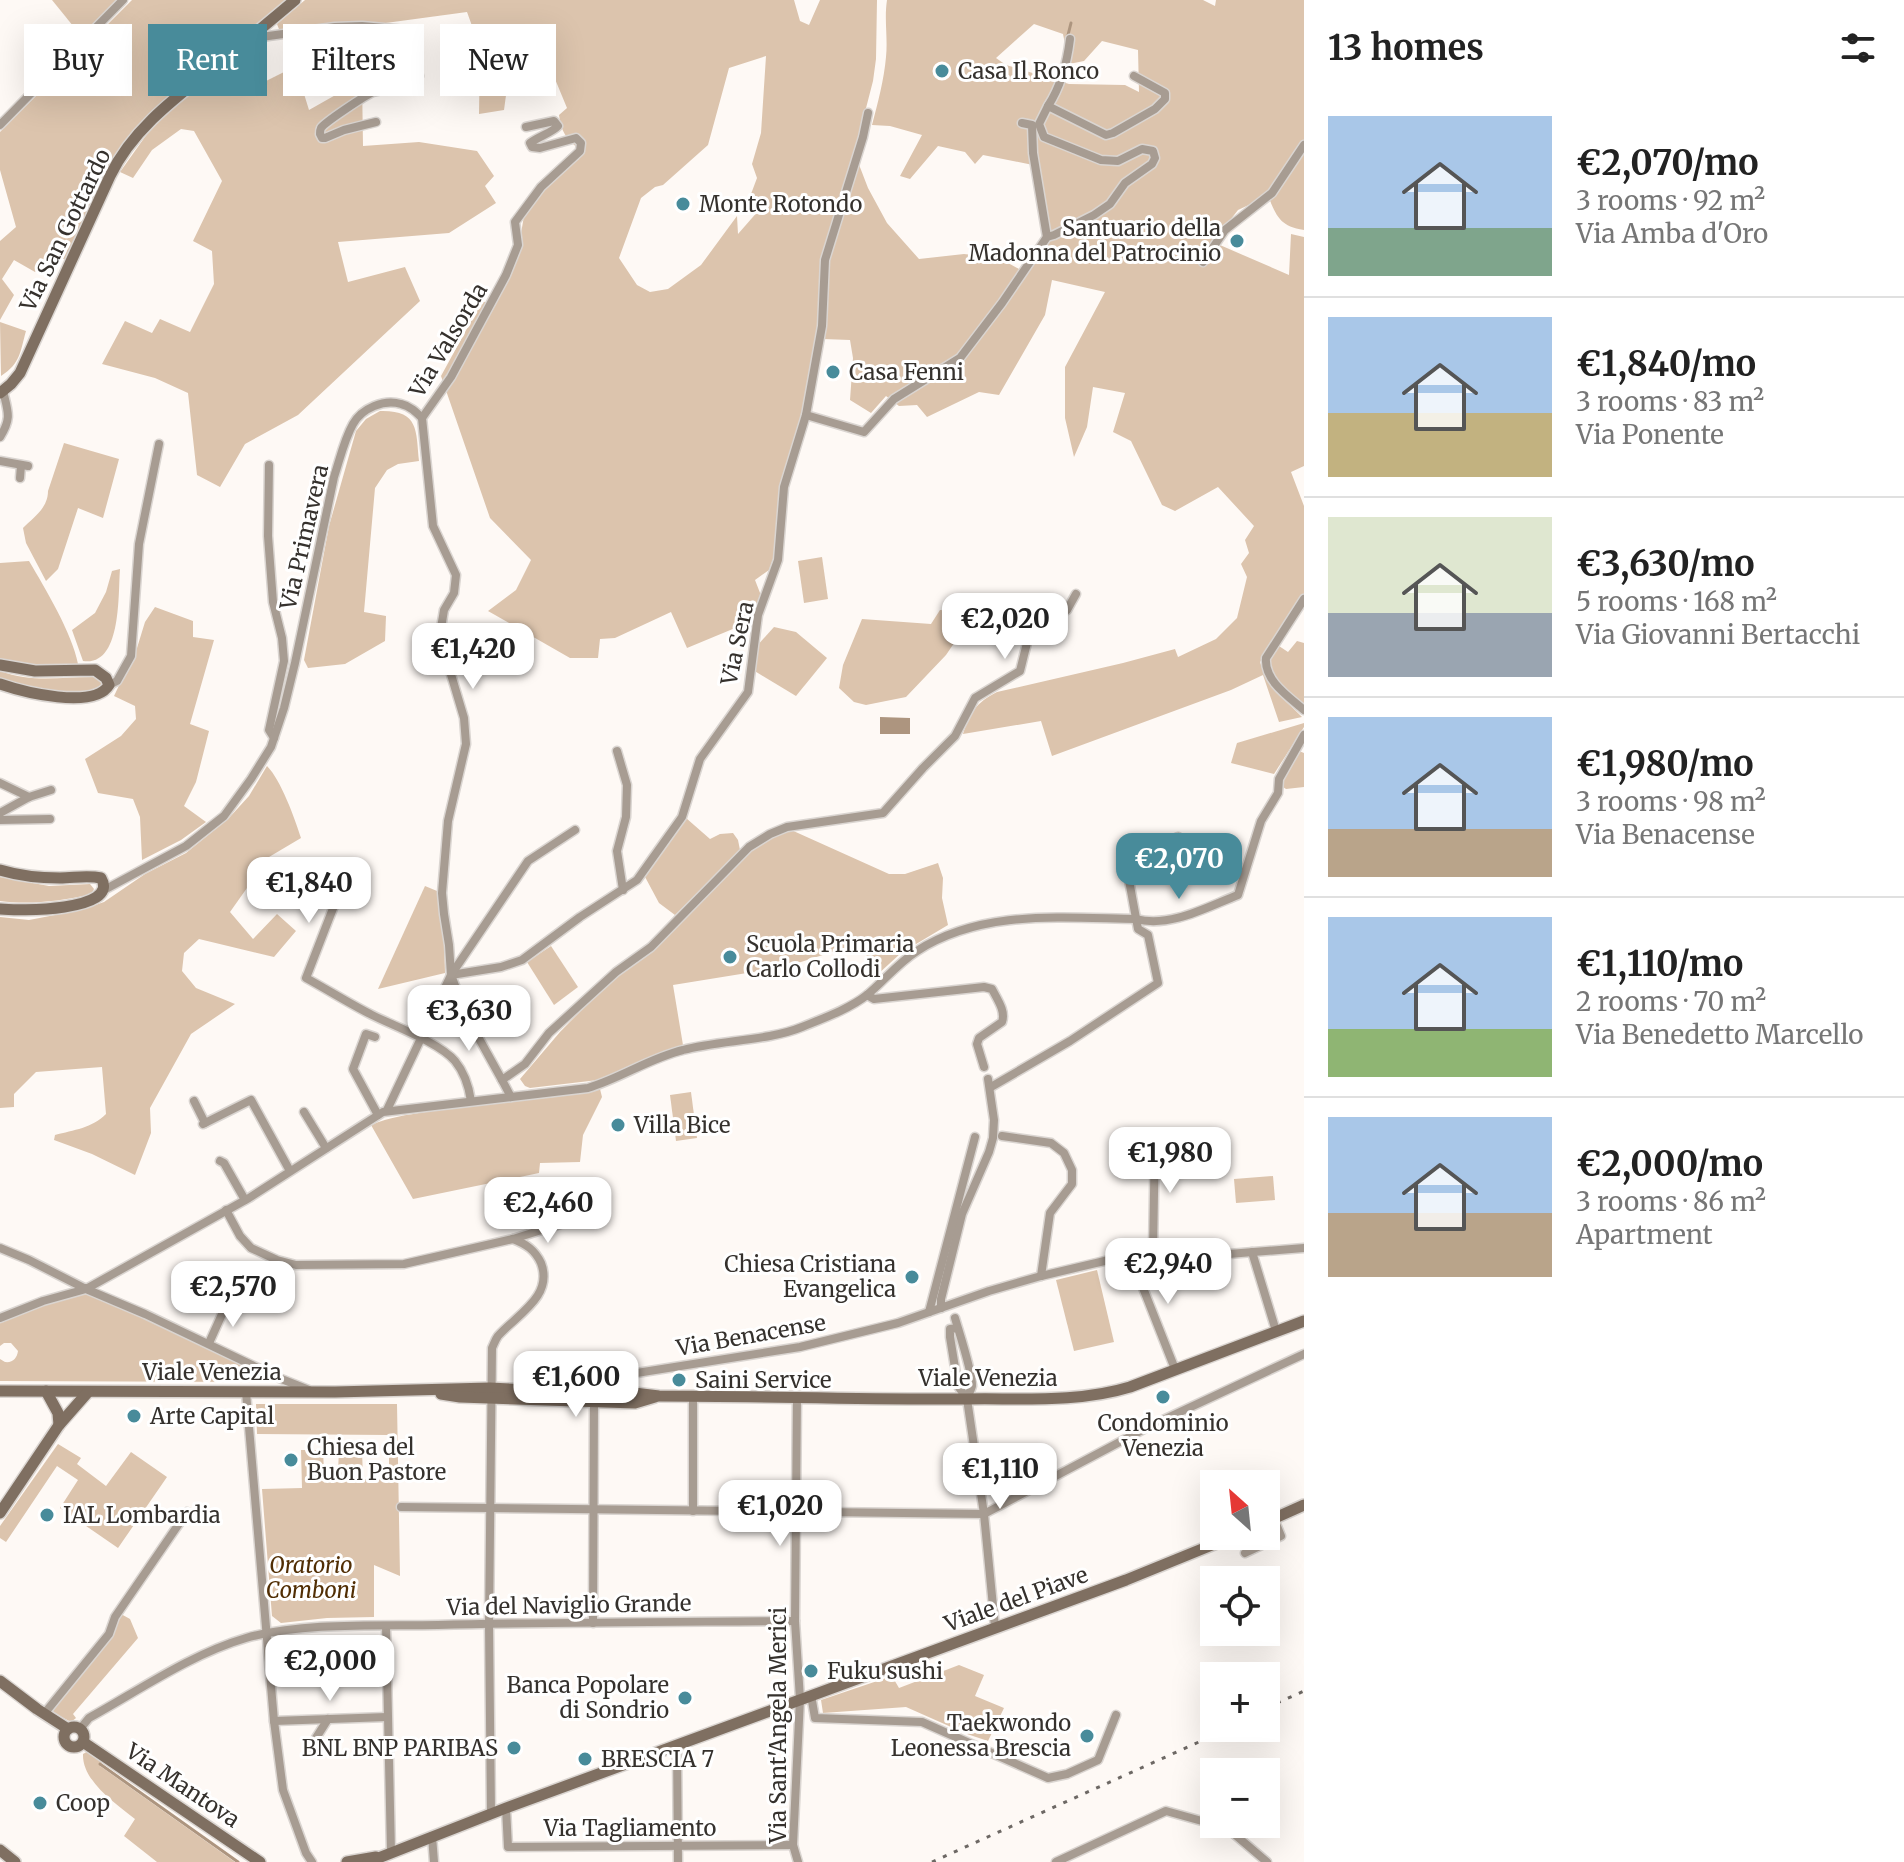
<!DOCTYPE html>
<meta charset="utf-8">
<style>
body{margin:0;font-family:Merriweather,serif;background:#f6f6f6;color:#222;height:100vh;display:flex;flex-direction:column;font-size:30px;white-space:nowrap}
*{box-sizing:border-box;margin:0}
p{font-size:26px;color:#767676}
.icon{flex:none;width:44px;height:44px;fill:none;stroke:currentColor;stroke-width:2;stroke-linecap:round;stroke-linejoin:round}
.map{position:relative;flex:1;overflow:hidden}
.panel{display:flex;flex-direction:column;background:#fff;width:600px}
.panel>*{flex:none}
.guide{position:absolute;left:24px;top:24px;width:760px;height:72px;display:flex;gap:16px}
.needle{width:52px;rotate:333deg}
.buttons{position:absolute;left:1200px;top:1470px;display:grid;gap:16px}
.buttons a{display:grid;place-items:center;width:80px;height:80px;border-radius:0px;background:#fff;box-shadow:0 8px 32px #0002;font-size:40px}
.price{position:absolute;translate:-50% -68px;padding:0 18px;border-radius:16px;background:#fff;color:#222;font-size:26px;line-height:52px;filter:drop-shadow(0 2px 4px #0008)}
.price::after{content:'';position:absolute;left:50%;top:48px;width:24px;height:18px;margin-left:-12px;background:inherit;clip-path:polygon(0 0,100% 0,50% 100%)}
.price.current{background:#488b9a;color:#fff}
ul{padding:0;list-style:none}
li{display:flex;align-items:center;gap:24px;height:200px;padding:0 24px}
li+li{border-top:2px solid #e0e0e0}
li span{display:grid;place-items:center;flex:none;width:224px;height:160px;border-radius:0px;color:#555}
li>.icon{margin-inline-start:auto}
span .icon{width:96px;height:96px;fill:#fffc;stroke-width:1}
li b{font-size:34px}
h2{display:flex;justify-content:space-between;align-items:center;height:96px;padding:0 24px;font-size:34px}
.tag{padding:0 28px;border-radius:0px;background:#fff;box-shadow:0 8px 32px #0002;font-size:28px;line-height:72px}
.tag.current{background:#488b9a;color:#fff}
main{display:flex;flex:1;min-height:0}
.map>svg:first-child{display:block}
.green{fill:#dcc4ad;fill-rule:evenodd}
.water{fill:#ad957f}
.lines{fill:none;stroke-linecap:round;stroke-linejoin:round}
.stream{stroke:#ad957f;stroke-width:3}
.street-casing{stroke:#dad5d1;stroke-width:11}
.secondary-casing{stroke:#dad5d1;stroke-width:14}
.street{stroke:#a79c92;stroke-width:8}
.secondary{stroke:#7f6f61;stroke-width:11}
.rail{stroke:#6d6864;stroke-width:3;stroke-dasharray:4 8;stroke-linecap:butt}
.poi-dot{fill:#488b9a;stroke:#fff;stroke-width:3}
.labels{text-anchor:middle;stroke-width:6;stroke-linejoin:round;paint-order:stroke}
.poi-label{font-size:22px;fill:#35312d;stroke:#fff;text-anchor:start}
.street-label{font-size:22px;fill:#35312d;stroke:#fff}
.park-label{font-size:22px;font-style:italic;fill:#512e04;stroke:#fff}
</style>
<main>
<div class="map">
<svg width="1304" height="1862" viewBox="0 0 1304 1862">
<rect width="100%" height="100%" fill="#fef9f5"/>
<g class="green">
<path d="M52,0H119L82,37Z"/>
<path d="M132,0H288L188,78L157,107L131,136L108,168L65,259H48L35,272L14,260L2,279L14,295L0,320V241L16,227L0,170V132Z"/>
<path d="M305,0H794L800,21L809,25L820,0H877L876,59L873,81L857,143L822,259L819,327L803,414L782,487L773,559L769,570L755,580L762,598L752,621L687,648L671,612L615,638L600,639L598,658H570L488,611L516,590L531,560L490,518L441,376L482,301L495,306L518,251L524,216L543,186L579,159V149C566,139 561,131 559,115L567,108L555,79L507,88L504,110L479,114L480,48L467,12L282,37L277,24ZM766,56L761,133L752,164L757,178L751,194L759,210L738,234L737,216L701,265L668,289L650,292L637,285L619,258L641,198L655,187L663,185L708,145L729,68Z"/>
<path d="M887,0H1203L1215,6L1216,0H1304V230C1280,226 1277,217 1268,196L1238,210L1213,242L1289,275L1291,234L1304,237V466L1291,472L1304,506V601L1260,662C1267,687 1284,699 1302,717L1279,722L1263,675L1231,690L1052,756L1041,721L963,734C970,712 976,703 997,692L1123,663L1175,649L1178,657L1216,639L1237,618L1247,577L1241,564L1249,553L1245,540L1254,526L1218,487L1175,511L1162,505L1131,441L1113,432L1125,393L1093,387L1087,427L1074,457L1065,418V367L1105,292L1052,280L1045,315L999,395L979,392L927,417L917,405L899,406L886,396L871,413L850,400L853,358L850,340L823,339L829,260L858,162L868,188L887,223L919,259L964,254L999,258L1019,269L1049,240L1033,165L983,155L975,164L965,152L938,146L910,179L900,176L922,135L890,126L872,125C878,102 884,80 886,57C888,38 884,19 887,0ZM1034,24L1063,34L1069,64L1084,61L1102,41L1138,50L1139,92L1125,85L1069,84L1006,65L996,58Z"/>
<path d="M245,53L260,84L290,69L296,68L309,110L362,80L363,146L419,142L477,151L494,176L485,186L496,203L449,233L338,242L348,282L405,267L420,301L298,415L245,444L220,487L197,475L188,393L155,378L102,364L125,321L152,333L160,319L190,332L214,284L212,251L193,241L222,181L194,131L181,129L152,150L133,178L120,172L152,127L181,99Z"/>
<path d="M0,322L26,331C20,352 21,363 1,376Z"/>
<path d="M380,411C419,410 416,430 419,461L398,464L387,470L375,488L364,612L386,616L385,641L345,664L308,668L304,660L329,526L356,431L366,419Z"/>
<path d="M64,443L119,459L103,518L78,508L58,569L46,581L26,543L23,528C34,517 48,508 48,491Z"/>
<path d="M822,557L828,599L804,603L798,561Z"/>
<path d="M29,561C46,590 72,633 78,664L29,665L0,660V563Z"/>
<path d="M120,569C118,594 122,667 83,661L72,630L95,613L106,592L112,571Z"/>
<path d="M155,607L193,621V637L214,640L190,724L209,731L196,782L184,806L206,822L181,840L142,860L140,817L133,799L98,793L85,759L121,736L136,719L135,706L114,696L137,648L145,622Z"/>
<path d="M940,610L975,612L946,655L906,697L866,705L854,702L839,688L843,665L862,619L931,624Z"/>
<path d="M774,627L796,632L827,658L796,696L753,670L756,647Z"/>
<path d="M1297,641L1304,643V705C1293,695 1268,680 1269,664C1269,657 1275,651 1279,646L1288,652Z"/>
<path d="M0,671C35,684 64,676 99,677L103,680L101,689C69,695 31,689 0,680Z"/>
<path d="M1304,723V727L1274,774L1231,763L1237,743Z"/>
<path d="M1299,751L1304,753V787L1286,789L1283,787V782Z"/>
<path d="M267,766C281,780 295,819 301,838L269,857L230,912L253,939L277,914L296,931L274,957L199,939L184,953L182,971L196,988L235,1004L191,1034L150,1108L151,1133L135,1175L92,1154L54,1140L55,1135C74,1130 92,1128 106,1114L102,1067L36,1072L14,1094V1107L0,1108V917L29,920L81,910L104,902L145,874L186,853L228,819L249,796Z"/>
<path d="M686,818L710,839L720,834L733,833L738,840L740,850L675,915L659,903L644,875Z"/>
<path d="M789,829L889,874H905L938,863L943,878L942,898L948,925L901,953L877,975L860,943L773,971L772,969L673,985L683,1045L598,1080L530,1088L525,1086L520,1079L560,1032L615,976L653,948L756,846Z"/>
<path d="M0,877L49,886L90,884L94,889L92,893L89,895C59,901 30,905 0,901Z"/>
<path d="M425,886L437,891L444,936L445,973L378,989Z"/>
<path d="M551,946L578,987L554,1005L527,962Z"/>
<path d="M600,1089L602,1097L583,1135L580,1162L540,1163L539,1173L413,1199L371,1125C390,1117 406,1115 426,1112C484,1101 543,1102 600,1089Z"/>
<path d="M691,1092L697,1138L676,1141L670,1095Z"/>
<path d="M1273,1176L1275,1200L1236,1203L1234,1179Z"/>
<path d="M1097,1270L1114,1342L1074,1351L1056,1280Z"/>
<path d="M85,1294L130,1310L277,1380L276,1382L0,1381V1359L5,1362C13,1363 17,1358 18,1351L11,1343H4L0,1346V1321L58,1299Z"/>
<path d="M256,1404H397L400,1576L374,1565V1617L327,1618L281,1623L272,1616L262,1489L302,1488L301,1450H323L324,1472H338L339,1449L362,1450L363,1479L389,1480V1435L257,1434Z"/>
<path d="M58,1444L81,1458L77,1464L106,1486L131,1452L167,1477L118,1548L60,1508L78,1480L57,1466L6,1542L0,1538V1526Z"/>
<path d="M121,1614L130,1619L138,1638L73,1714L76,1718L71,1722L52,1712L111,1636Z"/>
<path d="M959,1665L984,1675L975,1696L1004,1708L988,1741L967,1734L906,1707L823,1713L821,1700L892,1676L899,1688Z"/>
<path d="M90,1750L103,1760L100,1766L235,1862H157L124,1836L135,1819C116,1804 82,1781 83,1754Z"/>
</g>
<path class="water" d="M880,717L910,718V734H880Z"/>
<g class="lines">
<g class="stream">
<path d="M1067,39L1071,23"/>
<path d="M100,1764L238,1862"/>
</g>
<defs>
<g id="street">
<path d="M252,35L261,37L335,27L362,26L417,31L418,37L417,43L405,51L391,54L418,71L419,76C406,94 391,86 373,92C366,95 325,122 321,128C320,130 320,132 320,134L322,138H325L344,130L376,122"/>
<path d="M1048,106C1061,86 1067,64 1070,39"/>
<path d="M1022,123L1032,125L1033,153L1047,237"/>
<path d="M0,125L123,0"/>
<path d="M1203,262L1225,230L1272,193L1304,145"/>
<path d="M806,415L864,432L894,399L960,358L1002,303L1047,237L1054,235L1094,215L1110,204L1125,183L1152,164L1155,158L1153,151L1142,149L1118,161L1101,160L1044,137L1039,124L1048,106L1106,135L1113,133L1155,109L1165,99V93L1134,76"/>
<path d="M0,437C12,418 8,412 3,391"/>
<path d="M0,461L28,466"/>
<path d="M269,465L268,536L273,602L282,638L284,661L269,730L274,738"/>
<path d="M20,478L21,465"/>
<path d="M1304,599L1266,658C1264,681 1289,697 1304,710"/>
<path d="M109,685L117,681L131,656L139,544L159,444"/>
<path d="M617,751L627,785L626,817L617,851L623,890"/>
<path d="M0,783L29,797"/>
<path d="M0,813L29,797L51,790"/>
<path d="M0,820L50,819"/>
<path d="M104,890L186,846L224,816L251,779L271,747L284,708L295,663L334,477C340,459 344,440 353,424C362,408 384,399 401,404C410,406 416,412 422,418"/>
<path d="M339,893L306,978C328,990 350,1004 372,1015C394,1026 440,1043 455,1061C464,1072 469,1087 471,1101"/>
<path d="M451,975L501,967L522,960L580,917L637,880L682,817L700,759L748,692L758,615L778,560L784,487L806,415L822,326L825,260L863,137L868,113"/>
<path d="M867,995L874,999L984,987L992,989C997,999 1006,1011 1002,1022L979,1038L977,1044L984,1067"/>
<path d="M375,1037L366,1034L353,1069L378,1115"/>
<path d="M502,1080L466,1015L451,975L449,945L444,914L442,893L448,821L466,744L464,718L444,651L441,628L444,610L454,593L456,575L433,526L422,418L451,377L506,275L518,245L515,222L541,187L580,151L581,143L576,138L540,148L532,147L530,143C538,137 553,132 558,126L554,121L526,127"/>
<path d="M991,1087L1070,1041L1158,983L1148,935L1138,929L1126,864L1128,860L1178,837"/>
<path d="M511,1097L502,1080L525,1064L549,1033L616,972L651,947L749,847L770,834L787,827L883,813L923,768L955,736L975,698L1020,671L1028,639L1054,616L1067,610L1076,594"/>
<path d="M194,1101L205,1123"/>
<path d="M387,1110L451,975L528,861L575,830"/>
<path d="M304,1112L326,1148"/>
<path d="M203,1124L251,1100L290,1171"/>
<path d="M1002,1136L1051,1143L1064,1153L1072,1170V1184L1050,1213L1041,1276"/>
<path d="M220,1161L224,1163L245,1200"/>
<path d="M226,1210L240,1236L251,1248L277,1260L296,1265L404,1264L513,1239L573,1220"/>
<path d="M0,1248L29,1260L86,1289L249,1198L383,1112L588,1088C621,1078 650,1058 683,1050C720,1040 768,1041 802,1027C824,1018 849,1009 867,995C884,981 898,963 917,951C982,909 1063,918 1136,919C1170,928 1207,907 1238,895L1261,821L1278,793L1279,779L1304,735"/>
<path d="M1153,1251L1155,1137"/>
<path d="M1252,1252L1276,1331"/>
<path d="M1130,1255L1175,1369"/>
<path d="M941,1308V1299L962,1214L989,1152L993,1138L994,1120L988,1079"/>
<path d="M929,1312L975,1137"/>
<path d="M0,1318L43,1301L86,1289L145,1314L279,1378L309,1390"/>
<path d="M955,1318C959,1332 973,1374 972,1386C972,1388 967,1397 967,1399L958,1386L950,1337V1329L958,1328"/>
<path d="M209,1343L228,1301"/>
<path d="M246,1392L274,1721L283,1790L306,1853L312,1862"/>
<path d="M581,1392L599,1379L800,1347L898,1323L989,1291L1041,1276L1130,1255L1153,1251L1182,1250L1204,1256L1304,1248"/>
<path d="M797,1396L795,1621L800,1699L793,1845L798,1862"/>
<path d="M967,1399L984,1514L995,1627"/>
<path d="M401,1507L984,1514L1148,1427L1304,1354"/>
<path d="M693,1511V1396"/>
<path d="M1245,1553L1281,1536L1274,1519"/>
<path d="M593,1623L594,1402"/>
<path d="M386,1626L391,1852"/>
<path d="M811,1695L815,1718L922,1722L1048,1778L1067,1774L1098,1760L1116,1715"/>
<path d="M44,1714L109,1634L115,1617L187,1512"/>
<path d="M274,1721L387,1717"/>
<path d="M80,1729L89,1718C138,1691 191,1654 246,1638C303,1622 378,1626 438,1625C557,1622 676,1622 795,1621"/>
<path d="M677,1745L678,1862"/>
<path d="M309,1749L328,1719"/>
<path d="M506,1808L508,1847L793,1845"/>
<path d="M491,1813L489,1624L492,1348C494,1344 495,1340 498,1336C515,1316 554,1297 541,1263C535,1250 526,1244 513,1239"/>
<path d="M432,1836L434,1862"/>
<path d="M1056,1862L1166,1811L1209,1823L1233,1833L1267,1862"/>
</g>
<g id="secondary">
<path d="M0,393L11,384L20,373L110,176C132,130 175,98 213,68C241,45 268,23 295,0"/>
<path d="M0,665L35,671L95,670L106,678L109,685C94,710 23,692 0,684"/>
<path d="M0,870C20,876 40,878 60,878C74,878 87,875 101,878C121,912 17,911 0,909"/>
<path d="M0,1391L335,1392L490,1388L581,1393H634L659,1396C761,1396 864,1400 966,1399C1020,1398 1078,1403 1130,1387L1304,1321"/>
<path d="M46,1391L58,1413L59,1425"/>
<path d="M441,1394L460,1397L635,1403L655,1397"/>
<path d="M0,1513L59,1425L88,1392"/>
<path d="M1266,1522L1304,1505"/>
<path d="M0,1681L37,1709L68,1729"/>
<circle cx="74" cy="1737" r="10"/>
<path d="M83,1742L260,1862"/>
<path d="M0,1850L15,1862"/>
<path d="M347,1862L376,1857"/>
<path d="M368,1862L506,1808L1126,1580L1234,1536"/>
</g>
</defs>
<use href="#street" class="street-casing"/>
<use href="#secondary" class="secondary-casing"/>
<use href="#street" class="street"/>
<use href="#secondary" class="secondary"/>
<g class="rail">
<path d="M1266,1708L1304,1691"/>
<path d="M932,1862L1230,1728"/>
</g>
</g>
<g class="poi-dot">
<circle cx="942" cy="71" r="8"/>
<circle cx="683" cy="204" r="8"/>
<circle cx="1237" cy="241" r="8"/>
<circle cx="833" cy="372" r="8"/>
<circle cx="730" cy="957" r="8"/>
<circle cx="618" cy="1125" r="8"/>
<circle cx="912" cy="1277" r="8"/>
<circle cx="679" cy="1380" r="8"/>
<circle cx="1163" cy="1397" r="8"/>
<circle cx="134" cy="1416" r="8"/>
<circle cx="291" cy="1460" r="8"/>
<circle cx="47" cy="1515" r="8"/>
<circle cx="811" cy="1671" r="8"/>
<circle cx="685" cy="1698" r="8"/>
<circle cx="1087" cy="1736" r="8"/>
<circle cx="514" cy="1748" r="8"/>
<circle cx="585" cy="1759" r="8"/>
<circle cx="40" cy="1803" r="8"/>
</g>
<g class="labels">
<g class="poi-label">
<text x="958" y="79">Casa Il Ronco</text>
<text x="699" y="212">Monte Rotondo</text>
<text x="1221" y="236" text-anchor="end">Santuario della<tspan x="1221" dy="25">Madonna del Patrocinio</tspan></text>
<text x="849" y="380">Casa Fenni</text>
<text x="746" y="952">Scuola Primaria<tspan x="746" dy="25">Carlo Collodi</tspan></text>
<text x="634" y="1133">Villa Bice</text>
<text x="896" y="1272" text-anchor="end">Chiesa Cristiana<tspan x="896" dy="25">Evangelica</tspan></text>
<text x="695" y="1388">Saini Service</text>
<text x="150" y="1424">Arte Capital</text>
<text x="1163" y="1431" text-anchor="middle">Condominio<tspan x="1163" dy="25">Venezia</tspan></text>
<text x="307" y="1455">Chiesa del<tspan x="307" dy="25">Buon Pastore</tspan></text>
<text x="63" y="1523">IAL Lombardia</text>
<text x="827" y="1679">Fuku sushi</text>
<text x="669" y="1693" text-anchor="end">Banca Popolare<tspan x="669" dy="25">di Sondrio</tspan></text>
<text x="1071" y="1731" text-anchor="end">Taekwondo<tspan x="1071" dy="25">Leonessa Brescia</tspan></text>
<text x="498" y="1756" text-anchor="end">BNL BNP PARIBAS</text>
<text x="601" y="1767">BRESCIA 7</text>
<text x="56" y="1811">Coop</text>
</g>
<g class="street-label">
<text transform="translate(65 230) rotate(-64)" y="8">Via San Gottardo</text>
<text transform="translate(448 340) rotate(-59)" y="8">Via Valsorda</text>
<text transform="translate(304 537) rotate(-77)" y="8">Via Primavera</text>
<text transform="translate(737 643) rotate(-78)" y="8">Via Sera</text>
<text transform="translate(751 1335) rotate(-10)" y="8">Via Benacense</text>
<text x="212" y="1380">Viale Venezia</text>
<text x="988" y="1386">Viale Venezia</text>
<text transform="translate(1016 1599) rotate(-20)" y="8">Viale del Piave</text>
<text transform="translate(569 1605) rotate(-1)" y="8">Via del Naviglio Grande</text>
<text transform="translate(778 1725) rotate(-90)" y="8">Via Sant'Angela Merici</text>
<text transform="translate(183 1785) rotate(34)" y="8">Via Mantova</text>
<text x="630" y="1836">Via Tagliamento</text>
</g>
<g class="park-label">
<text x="311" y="1573">Oratorio<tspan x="311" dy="25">Comboni</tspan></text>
</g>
</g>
</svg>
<div class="buttons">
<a><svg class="needle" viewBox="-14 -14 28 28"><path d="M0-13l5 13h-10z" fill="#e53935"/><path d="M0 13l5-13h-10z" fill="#767676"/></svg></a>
<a><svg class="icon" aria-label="locate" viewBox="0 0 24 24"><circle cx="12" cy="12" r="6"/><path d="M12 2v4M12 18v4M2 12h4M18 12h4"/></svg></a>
<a>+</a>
<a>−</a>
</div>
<b class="price" style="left:1005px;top:661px">€2,020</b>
<b class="price" style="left:473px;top:691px">€1,420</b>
<b class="price current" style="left:1179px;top:901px">€2,070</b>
<b class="price" style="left:309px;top:925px">€1,840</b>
<b class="price" style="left:469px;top:1053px">€3,630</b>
<b class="price" style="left:1170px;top:1195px">€1,980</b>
<b class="price" style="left:548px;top:1245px">€2,460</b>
<b class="price" style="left:1168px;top:1306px">€2,940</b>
<b class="price" style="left:233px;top:1329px">€2,570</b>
<b class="price" style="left:576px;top:1419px">€1,600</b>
<b class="price" style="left:1000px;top:1511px">€1,110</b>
<b class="price" style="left:780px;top:1548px">€1,020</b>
<b class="price" style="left:330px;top:1703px">€2,000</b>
<div class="guide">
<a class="tag">Buy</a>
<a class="tag current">Rent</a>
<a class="tag">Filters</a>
<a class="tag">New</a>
</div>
</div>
<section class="panel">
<h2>13 homes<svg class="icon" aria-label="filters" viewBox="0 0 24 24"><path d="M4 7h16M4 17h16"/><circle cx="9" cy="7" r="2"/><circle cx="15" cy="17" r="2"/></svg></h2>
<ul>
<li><span style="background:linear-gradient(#a9c7e8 70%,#7fa58c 0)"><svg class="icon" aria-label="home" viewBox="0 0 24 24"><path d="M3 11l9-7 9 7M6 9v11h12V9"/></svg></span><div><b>€2,070/mo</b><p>3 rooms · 92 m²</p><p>Via Amba d'Oro</p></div></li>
<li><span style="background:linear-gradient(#a9c7e8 60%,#c2b280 0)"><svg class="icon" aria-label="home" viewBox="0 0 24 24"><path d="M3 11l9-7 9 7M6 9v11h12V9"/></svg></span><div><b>€1,840/mo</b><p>3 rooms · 83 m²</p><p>Via Ponente</p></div></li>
<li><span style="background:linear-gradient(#dfe7d0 60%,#9aa5b1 0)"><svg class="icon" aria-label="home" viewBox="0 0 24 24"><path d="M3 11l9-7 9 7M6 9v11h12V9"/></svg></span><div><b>€3,630/mo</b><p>5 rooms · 168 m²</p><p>Via Giovanni Bertacchi</p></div></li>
<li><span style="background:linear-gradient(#a9c7e8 70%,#b9a48a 0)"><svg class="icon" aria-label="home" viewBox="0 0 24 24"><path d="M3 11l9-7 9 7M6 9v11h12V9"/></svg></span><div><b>€1,980/mo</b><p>3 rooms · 98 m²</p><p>Via Benacense</p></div></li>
<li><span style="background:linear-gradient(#a9c7e8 70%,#8fb573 0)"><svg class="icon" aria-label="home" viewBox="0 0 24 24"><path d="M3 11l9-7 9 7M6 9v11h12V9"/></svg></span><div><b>€1,110/mo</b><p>2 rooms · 70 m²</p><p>Via Benedetto Marcello</p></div></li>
<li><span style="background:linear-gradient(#a9c7e8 60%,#b9a48a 0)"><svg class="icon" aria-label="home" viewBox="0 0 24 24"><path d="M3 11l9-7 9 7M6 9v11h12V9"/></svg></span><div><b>€2,000/mo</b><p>3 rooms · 86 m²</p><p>Apartment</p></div></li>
</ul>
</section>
</main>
